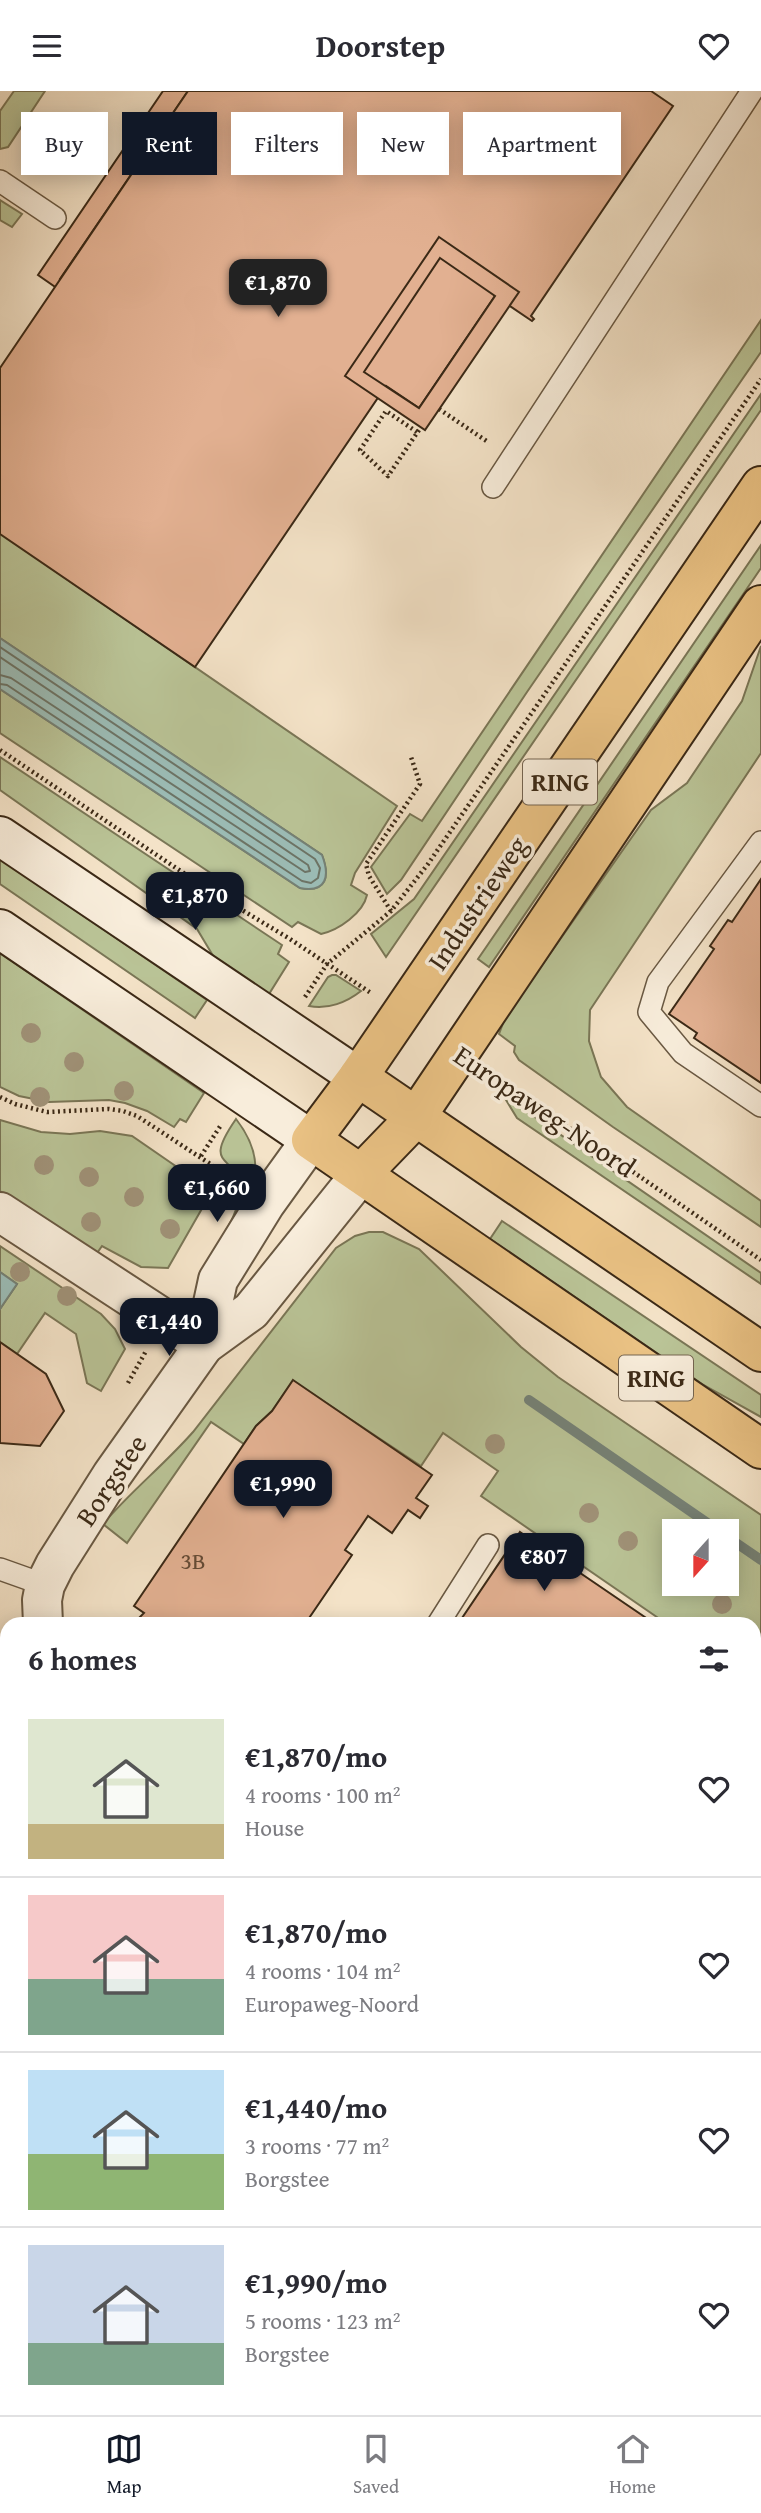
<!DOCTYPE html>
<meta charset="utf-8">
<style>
body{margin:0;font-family:"Gentium Book Plus",serif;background:#f7f7f7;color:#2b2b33;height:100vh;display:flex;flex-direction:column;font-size:26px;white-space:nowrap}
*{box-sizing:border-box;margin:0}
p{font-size:23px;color:#7c7c81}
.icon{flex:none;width:38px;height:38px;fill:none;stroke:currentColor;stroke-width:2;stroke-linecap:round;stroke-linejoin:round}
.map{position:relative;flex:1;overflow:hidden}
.side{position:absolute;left:0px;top:1526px;width:761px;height:798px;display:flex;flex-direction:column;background:#fff;border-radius:21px 21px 0 0;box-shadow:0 4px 18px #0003}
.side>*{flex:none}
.guide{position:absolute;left:21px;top:21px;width:719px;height:63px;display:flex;gap:14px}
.needle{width:46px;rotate:201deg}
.tools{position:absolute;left:662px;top:1428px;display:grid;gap:14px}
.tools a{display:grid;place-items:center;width:77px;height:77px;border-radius:0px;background:#fff;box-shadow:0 4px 18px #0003;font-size:35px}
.price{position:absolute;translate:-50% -60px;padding:0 16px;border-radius:14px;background:#111827;color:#fff;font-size:23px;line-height:46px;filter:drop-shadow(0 2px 4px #0008)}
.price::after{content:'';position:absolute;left:50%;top:42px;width:21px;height:16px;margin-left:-10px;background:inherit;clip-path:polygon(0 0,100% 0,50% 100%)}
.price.current{background:#222;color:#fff}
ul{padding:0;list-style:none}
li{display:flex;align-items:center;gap:21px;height:175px;padding:0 28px}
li+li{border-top:2px solid #e1e1e2}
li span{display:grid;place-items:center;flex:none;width:196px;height:140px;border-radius:0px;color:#555}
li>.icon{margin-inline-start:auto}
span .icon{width:84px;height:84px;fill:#fffc;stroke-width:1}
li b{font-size:30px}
h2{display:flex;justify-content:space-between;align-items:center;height:84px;padding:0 28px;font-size:30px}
.pill{padding:0 24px;border-radius:0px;background:#fff;box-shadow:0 4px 18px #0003;font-size:24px;line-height:63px}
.pill.current{background:#111827;color:#fff}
header{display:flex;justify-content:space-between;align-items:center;height:91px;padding:0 28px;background:#fff;font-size:32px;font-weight:700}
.tab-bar{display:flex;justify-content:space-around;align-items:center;height:98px;border-top:2px solid #e1e1e2;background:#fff;font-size:19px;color:#7c7c81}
.tab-bar a{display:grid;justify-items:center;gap:4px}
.tab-bar .current{color:#111827}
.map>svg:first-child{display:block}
.green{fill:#bac497;stroke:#7a7656;stroke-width:2;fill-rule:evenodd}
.water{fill:#9cbeb8;stroke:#758277;stroke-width:2}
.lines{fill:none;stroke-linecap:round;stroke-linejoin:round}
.shore{stroke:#6c7467;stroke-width:2}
.stream{stroke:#758277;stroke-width:10}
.building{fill:#e2b091;stroke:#3b2916;stroke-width:2;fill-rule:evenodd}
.service-casing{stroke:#695842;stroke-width:24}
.minor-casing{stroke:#695842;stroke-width:42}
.secondary-casing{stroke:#3b2916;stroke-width:42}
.primary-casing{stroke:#3b2916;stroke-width:42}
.path{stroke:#3b2916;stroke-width:4.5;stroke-dasharray:2 3.5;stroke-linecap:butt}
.service{stroke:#f8eddb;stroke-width:21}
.minor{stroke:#f8eddb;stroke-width:38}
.secondary{stroke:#f8eddb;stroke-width:38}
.primary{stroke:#eac284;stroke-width:38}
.tree{fill:#a09278}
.labels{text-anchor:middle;stroke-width:7;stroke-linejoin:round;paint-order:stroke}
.number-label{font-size:24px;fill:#654b35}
.shield{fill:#f8eddb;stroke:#746451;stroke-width:2}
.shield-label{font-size:26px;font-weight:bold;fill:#3b2916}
.street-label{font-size:28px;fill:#3b2916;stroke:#f8eddb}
</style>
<header><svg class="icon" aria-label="menu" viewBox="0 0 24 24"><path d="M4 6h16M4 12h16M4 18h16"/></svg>Doorstep<svg class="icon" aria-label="heart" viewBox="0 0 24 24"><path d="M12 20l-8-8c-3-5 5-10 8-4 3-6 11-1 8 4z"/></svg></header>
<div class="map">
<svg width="761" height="2324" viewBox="0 0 761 2324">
<rect width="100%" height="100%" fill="#f4e3c8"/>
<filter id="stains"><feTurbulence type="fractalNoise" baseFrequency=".00286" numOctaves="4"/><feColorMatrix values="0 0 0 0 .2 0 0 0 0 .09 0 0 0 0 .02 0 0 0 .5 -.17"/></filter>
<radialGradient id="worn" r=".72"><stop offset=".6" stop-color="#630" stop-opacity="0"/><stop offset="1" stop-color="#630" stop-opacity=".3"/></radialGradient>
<g class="green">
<path d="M14,0H45L8,56L0,58V20Z"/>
<path d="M0,109L22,123L12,136L0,129Z"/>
<path d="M761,229V261L527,601L401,789L387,803L371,776L410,723L422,730Z"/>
<path d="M761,303V319L386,866L371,843L414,808Z"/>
<path d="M0,442L397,715L355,782L351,794L367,804C363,822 339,839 321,843L298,831L292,836L0,642V598L300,797C327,802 330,785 322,764L0,547Z"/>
<path d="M761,454V477L489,876L478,868Z"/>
<path d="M761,555V662L590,919L589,950L601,986L627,1016L761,1110V1136L613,1036L519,969L514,961L515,955L499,943L505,927L521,904L651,719L687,692L742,610Z"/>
<path d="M0,666L282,854L278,863L289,871L269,903L215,868L197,838L0,699Z"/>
<path d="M0,768L207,909L195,927L0,793Z"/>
<path d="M0,862L204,1002L186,1031L180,1028L174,1036L147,1020L125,1012L109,1009L49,1011L19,1005L0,996Z"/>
<path d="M332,884H336L361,900C347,911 328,919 309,915L328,886Z"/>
<path d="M503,1004L761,1182V1193L517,1027Z"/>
<path d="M236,1028C279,1083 242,1119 210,1166C221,1146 240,1123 239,1100C238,1060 200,1080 236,1028Z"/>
<path d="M0,1029L41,1041L70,1043L100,1040L132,1045L206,1096L208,1107L168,1177L141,1176L102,1155L95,1165L0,1100Z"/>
<path d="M502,1130L761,1304V1326L702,1293L490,1148Z"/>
<path d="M369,1141H383L419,1158L521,1256L558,1286L761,1424V1597L754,1592V1533H667L481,1405L498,1380L443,1342L421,1375L293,1290L272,1320L256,1335L244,1353L211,1331L127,1452L103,1433C131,1400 164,1374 193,1341L336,1157L355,1145ZM674,1440H726V1493H674Z"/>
<path d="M0,1155L101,1223L115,1238L125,1258L101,1300L87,1292L76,1243L45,1222L17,1263L0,1251V1218L17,1193L0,1181Z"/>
<path d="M761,1947V2037L754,2048V1956Z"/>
<path d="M761,2121V2162L754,2173V2132Z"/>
<path d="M761,2288V2324H738L742,2317H754V2298Z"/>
<path d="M35,2317H172L171,2324H37Z"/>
<path d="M449,2317H588L584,2324H445Z"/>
</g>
<g class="water">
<path d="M0,547L322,764C330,785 327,802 300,797L0,598Z"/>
<path d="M0,1181L17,1193L0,1218Z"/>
</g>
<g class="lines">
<g class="shore">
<path d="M0,556L315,768L320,777L318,787L311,792L302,790L7,594L0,593"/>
<path d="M0,566L308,774L310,780L305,781L11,587L0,584"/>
</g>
<g class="stream">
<path d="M529,1309L719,1440"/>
<path d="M726,1445L761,1469"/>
</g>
</g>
<g class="building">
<path d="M163,0H188L60,188L95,211L227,17L202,0H219L240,14L97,225L38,184Z"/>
<path d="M188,0H651L673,15L531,225L534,228L532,230L495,205L419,317L386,295L195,576L0,443V277Z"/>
<path d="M439,146L519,201L425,339L345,285ZM440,167L495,205L419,317L364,281Z"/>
<path d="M761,788V992L694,947L697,942L669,923L714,858L710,855L728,829L732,831Z"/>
<path d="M0,1251L46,1283L64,1320L40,1355L0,1352Z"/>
<path d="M293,1289L432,1384L416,1407L428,1415L420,1427L408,1419L392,1442L368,1425L345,1459L352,1464L305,1533H139L136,1530L144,1522L134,1515L256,1335L272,1320Z"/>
<path d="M520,1441L655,1533H458Z"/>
<path d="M754,1600L761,1605V1834L754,1848Z"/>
<path d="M7,1708V2098L0,2108V1718Z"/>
<path d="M7,2098V2184L0,2179V2108Z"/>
<path d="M358,2317H449L445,2324H357L360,2319Z"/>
</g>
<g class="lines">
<defs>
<g id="service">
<path d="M0,90L55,127"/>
<path d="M493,396L752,0"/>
<path d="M761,751L658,891L649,921L683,962L761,1015"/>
<path d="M0,1478L45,1494"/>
<path d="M438,1533L488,1454"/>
<path d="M0,2218L7,2223"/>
<path d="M262,2317L272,2324"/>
</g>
<g id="minor">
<path d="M0,1121L204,1254"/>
<path d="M204,1254L218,1189L265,1113L311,1049"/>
<path d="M43,1533L42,1509L45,1494L55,1474L112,1384L204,1254L251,1220L361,1083"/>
<path d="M14,2317L15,2324"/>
<path d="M191,2317V2324"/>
</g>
<g id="secondary">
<path d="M0,745L358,986"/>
<path d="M0,838L311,1049"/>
</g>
<g id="primary">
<path d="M761,395L358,986L311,1049L761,1358"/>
<path d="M358,986L761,1261"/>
<path d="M361,1083L416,1026L761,514"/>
<path d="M754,2095L761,2083"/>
<path d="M754,2210L761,2199"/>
<path d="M618,2324L623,2317"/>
<path d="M685,2324L690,2317"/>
</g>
</defs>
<use href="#service" class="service-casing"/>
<use href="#minor" class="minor-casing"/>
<use href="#secondary" class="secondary-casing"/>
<use href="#primary" class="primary-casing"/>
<g class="path">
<path d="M439,318L488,351"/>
<path d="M417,341L386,320L360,359L388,385L421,336"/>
<path d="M0,659L209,799L290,848L371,902"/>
<path d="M391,820L369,785L366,773L420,693L411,666"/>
<path d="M305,906L327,873L391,820L428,773L761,288"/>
<path d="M488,981L761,1169"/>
<path d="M0,1006L15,1013L47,1021L109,1018L123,1020L137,1025L221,1080L227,1087L229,1098"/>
<path d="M201,1065L221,1034"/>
<path d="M128,1292L146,1260"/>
<path d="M0,1567L7,1571"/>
<path d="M754,2280L761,2269"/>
</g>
<use href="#service" class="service"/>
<use href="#minor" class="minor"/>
<use href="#secondary" class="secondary"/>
<use href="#primary" class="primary"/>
</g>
<g class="tree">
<circle cx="31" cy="942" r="10"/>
<circle cx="74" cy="971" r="10"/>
<circle cx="124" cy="1000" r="10"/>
<circle cx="40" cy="1006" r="10"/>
<circle cx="44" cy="1074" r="10"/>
<circle cx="89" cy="1086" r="10"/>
<circle cx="134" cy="1106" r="10"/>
<circle cx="91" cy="1131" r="10"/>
<circle cx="170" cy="1138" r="10"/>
<circle cx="20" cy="1181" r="10"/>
<circle cx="67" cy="1205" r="10"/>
<circle cx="495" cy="1353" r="10"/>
<circle cx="589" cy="1422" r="10"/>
<circle cx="628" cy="1450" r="10"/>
<circle cx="722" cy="1513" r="10"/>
</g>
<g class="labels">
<g class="number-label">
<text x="193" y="1478">3B</text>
</g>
<g class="shield">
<rect x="523" y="668.5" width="74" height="45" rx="5"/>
<rect x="619" y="1264.5" width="74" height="45" rx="5"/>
</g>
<g class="shield-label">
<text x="560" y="700">RING</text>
<text x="656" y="1296">RING</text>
</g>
<g class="street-label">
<text transform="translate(477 812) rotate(-56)" y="10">Industrieweg</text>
<text transform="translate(545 1020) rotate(34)" y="10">Europaweg-Noord</text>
<text transform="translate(111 1389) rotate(-56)" y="10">Borgstee</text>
</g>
</g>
<rect width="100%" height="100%" filter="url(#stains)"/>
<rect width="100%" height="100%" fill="url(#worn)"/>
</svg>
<div class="tools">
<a><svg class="needle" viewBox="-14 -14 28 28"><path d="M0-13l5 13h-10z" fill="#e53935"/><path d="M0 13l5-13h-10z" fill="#7c7c81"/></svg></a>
</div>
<b class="price current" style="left:278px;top:228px">€1,870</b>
<b class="price" style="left:195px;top:841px">€1,870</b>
<b class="price" style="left:217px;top:1133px">€1,660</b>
<b class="price" style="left:169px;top:1267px">€1,440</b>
<b class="price" style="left:283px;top:1429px">€1,990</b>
<b class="price" style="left:544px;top:1502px">€807</b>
<div class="guide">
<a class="pill">Buy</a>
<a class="pill current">Rent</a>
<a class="pill">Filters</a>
<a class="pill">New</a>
<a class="pill">Apartment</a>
</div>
<section class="side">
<h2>6 homes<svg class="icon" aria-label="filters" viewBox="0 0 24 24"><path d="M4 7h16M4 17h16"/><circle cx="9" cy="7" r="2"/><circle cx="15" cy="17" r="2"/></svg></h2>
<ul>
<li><span style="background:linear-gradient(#dfe7d0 75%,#c2b280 0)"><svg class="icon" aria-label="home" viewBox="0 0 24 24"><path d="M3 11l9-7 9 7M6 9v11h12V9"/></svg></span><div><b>€1,870/mo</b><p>4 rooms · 100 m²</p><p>House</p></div><svg class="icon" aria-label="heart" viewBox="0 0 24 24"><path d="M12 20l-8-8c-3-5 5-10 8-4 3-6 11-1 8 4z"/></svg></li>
<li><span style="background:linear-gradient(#f6c9c9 60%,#7fa58c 0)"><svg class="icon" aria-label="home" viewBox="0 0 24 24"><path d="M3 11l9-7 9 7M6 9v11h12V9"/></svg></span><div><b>€1,870/mo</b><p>4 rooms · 104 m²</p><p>Europaweg-Noord</p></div><svg class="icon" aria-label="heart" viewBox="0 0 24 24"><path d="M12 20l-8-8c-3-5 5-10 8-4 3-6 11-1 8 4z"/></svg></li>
<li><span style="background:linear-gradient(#bfe0f5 60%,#8fb573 0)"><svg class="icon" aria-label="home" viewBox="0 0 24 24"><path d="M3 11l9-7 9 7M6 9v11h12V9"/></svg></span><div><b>€1,440/mo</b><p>3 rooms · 77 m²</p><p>Borgstee</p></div><svg class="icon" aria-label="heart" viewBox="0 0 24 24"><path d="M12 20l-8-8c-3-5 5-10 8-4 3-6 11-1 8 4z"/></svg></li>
<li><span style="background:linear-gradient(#c9d6e8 70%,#7fa58c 0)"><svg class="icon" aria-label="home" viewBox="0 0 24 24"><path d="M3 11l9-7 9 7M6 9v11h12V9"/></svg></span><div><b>€1,990/mo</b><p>5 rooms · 123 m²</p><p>Borgstee</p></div><svg class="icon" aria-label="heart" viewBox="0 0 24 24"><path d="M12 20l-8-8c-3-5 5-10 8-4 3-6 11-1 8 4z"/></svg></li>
</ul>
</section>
</div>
<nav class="tab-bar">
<a class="current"><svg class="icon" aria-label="map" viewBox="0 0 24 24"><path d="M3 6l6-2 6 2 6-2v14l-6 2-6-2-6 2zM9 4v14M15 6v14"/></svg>Map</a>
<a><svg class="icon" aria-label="saved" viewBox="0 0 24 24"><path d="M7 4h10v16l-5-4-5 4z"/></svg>Saved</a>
<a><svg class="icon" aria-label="home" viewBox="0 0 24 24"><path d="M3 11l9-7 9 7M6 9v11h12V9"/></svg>Home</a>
</nav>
